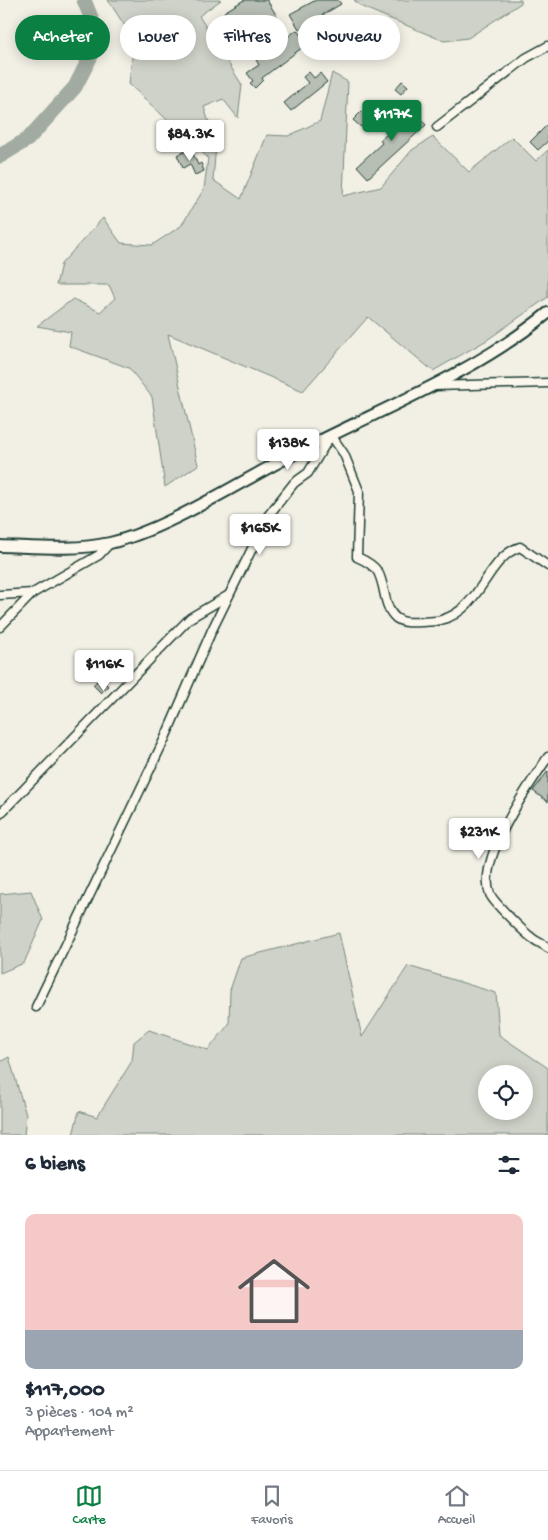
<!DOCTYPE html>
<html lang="fr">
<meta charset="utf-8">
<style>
body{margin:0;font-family:"Gochi Hand",sans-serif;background:#f6f6f7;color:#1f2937;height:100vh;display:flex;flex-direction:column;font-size:19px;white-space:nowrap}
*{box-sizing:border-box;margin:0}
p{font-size:16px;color:#747a83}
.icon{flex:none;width:28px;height:28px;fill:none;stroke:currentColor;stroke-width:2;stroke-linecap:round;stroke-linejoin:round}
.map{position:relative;height:1135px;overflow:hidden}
.drawer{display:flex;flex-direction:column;background:#fff;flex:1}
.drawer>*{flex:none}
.hud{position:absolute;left:15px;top:15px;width:519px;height:45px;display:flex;gap:10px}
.controls{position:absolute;left:478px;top:1065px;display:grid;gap:10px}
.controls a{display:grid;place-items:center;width:55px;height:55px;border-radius:50%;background:#fff;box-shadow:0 2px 12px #0003;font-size:25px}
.price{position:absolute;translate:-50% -42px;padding:0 11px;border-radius:5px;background:#fff;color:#222;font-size:16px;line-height:32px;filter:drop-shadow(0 1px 2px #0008)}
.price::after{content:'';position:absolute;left:50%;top:30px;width:15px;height:11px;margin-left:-8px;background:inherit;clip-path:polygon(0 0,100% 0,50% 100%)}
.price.selected{background:#0b8043;color:#fff}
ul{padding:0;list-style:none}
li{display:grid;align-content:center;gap:10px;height:265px;padding:0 25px}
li+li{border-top:1px solid #e0e1e3}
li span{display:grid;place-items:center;height:155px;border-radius:10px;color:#555}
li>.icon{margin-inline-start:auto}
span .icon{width:90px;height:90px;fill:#fffc;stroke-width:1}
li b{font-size:21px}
h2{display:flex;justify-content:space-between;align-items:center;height:60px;padding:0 25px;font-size:21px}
.tag{padding:0 18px;border-radius:22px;background:#fff;box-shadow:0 2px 12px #0003;font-size:18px;line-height:45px}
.tag.selected{background:#0b8043;color:#fff}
.tab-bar{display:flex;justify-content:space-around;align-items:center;height:70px;border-top:1px solid #e0e1e3;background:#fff;font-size:14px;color:#747a83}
.tab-bar a{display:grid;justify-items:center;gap:2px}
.tab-bar .selected{color:#0b8043}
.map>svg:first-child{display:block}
.green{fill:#cfd2c8;stroke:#77887e;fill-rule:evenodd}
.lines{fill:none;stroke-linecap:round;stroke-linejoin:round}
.river{stroke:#a2aba1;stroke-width:15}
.building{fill:#b7beb3;stroke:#1f3d34}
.street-casing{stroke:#1f3d34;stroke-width:11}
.secondary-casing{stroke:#1f3d34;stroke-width:14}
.street{stroke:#fbf7ec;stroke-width:8}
.secondary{stroke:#fbf7ec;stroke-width:10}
</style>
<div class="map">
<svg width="548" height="1135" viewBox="0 0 548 1135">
<rect width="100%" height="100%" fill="#f2f0e5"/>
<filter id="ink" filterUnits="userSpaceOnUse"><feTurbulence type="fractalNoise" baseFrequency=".02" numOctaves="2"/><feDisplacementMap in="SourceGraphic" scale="10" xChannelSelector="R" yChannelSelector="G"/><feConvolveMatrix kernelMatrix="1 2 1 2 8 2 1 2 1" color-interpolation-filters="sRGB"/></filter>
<g filter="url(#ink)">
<g class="green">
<path d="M108,0H221L199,16L242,85L238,118L223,99L204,107L216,145L213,180L241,199L267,135L288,136L320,121L332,73L348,82L343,196L381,187L412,150L433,137L469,172L512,137L536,161L548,150V297L487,340L433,371L368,317L303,391L168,334L198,465L165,487L152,397L129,368L69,346L71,332L37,326L73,299L100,312L115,298L109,285H56L61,264L103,218L121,243L152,245L181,226L204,189L208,158L129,84L134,40Z"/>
<path d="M354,0H521V3L468,38L444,41L362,7Z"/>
<path d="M31,891L43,920L24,963L0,973V894Z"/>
<path d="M339,933L362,1037L408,966L496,993L499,1035L548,1068V1135H73L79,1111L97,1117L132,1061L134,1042L149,1030L208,1050L229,1024L230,990L241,958ZM486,1074H524V1111H486Z"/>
<path d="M9,1057L26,1115L24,1135H0V1062Z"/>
</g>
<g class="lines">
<path class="river" d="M0,156L28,139L75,87L95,48L92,20L84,0"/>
</g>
<g class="building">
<path d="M244,0H267L278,18L242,41L224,12Z"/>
<path d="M316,0H338L341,4L299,29L290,14Z"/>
<path d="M378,20L385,23L380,34L374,31Z"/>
<path d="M332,28L341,37L325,52L316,43Z"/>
<path d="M297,30L307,44L262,78L263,80L255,88L250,83L253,81L247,73L259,65L256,60Z"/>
<path d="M309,72L314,78L320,73L327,82L291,111L284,103L308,83L303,77Z"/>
<path d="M402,81L408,86L401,94L395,89Z"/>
<path d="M365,108L372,116L361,127L353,120Z"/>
<path d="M414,111L426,125L368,178L357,166L382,143L380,140L398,125L393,120L402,112L407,117Z"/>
<path d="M548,124V141L538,150L530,142Z"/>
<path d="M191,149L198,165L201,163L204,171L195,175L190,164L183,168L177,155Z"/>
<path d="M100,678L108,686L101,693L93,685Z"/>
<path d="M548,771V802L533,791Z"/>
</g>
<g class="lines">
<defs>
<g id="street">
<path d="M437,127L526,58L548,46"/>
<path d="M434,386L548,383"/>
<path d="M0,595L33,593L99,555L110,543"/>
<path d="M0,627L33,593"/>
<path d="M548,757C529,785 476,860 490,894C493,902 524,932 532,938C537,942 543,944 548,948"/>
<path d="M0,814L190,618L229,595"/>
<path d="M36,1007L165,738L212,630L268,516L294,483L308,473L331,435L344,454L359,491L357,557C364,560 374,566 378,572C386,587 383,607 396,618C404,624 413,622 422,622C428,621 435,622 441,620C482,609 486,558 520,547L548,566"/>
</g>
<path id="secondary" d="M0,546C36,547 74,551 110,543C168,529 239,482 294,454C380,409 472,375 548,313"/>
</defs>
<use href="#street" class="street-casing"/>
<use href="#secondary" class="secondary-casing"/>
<use href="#street" class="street"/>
<use href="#secondary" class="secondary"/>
</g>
</g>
</svg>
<div class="controls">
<a><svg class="icon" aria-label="locate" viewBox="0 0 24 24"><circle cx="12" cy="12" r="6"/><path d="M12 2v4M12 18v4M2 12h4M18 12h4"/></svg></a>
</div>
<b class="price selected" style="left:392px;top:142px">$117K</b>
<b class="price" style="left:190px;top:162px">$84.3K</b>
<b class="price" style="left:288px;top:471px">$138K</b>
<b class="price" style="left:260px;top:556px">$165K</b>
<b class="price" style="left:104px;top:692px">$116K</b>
<b class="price" style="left:479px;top:860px">$231K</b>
<div class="hud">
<a class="tag selected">Acheter</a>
<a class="tag">Louer</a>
<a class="tag">Filtres</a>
<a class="tag">Nouveau</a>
</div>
</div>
<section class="drawer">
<h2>6 biens<svg class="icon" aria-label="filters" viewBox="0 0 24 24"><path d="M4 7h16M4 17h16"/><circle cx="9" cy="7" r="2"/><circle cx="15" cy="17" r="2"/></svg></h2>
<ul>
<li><span style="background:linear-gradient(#f6c9c9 75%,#9aa5b1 0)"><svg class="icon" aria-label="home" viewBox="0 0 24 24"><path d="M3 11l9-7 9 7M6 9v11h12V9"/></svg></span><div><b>$117,000</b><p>3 pièces · 104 m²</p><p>Appartement</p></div></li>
</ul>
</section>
<nav class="tab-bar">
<a class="selected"><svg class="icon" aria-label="map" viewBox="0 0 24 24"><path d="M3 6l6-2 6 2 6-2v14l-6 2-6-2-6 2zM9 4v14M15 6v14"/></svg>Carte</a>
<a><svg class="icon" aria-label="saved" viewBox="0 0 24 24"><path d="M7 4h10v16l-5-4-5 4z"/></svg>Favoris</a>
<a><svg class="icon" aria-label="home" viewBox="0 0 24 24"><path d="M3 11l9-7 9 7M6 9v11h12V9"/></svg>Accueil</a>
</nav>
